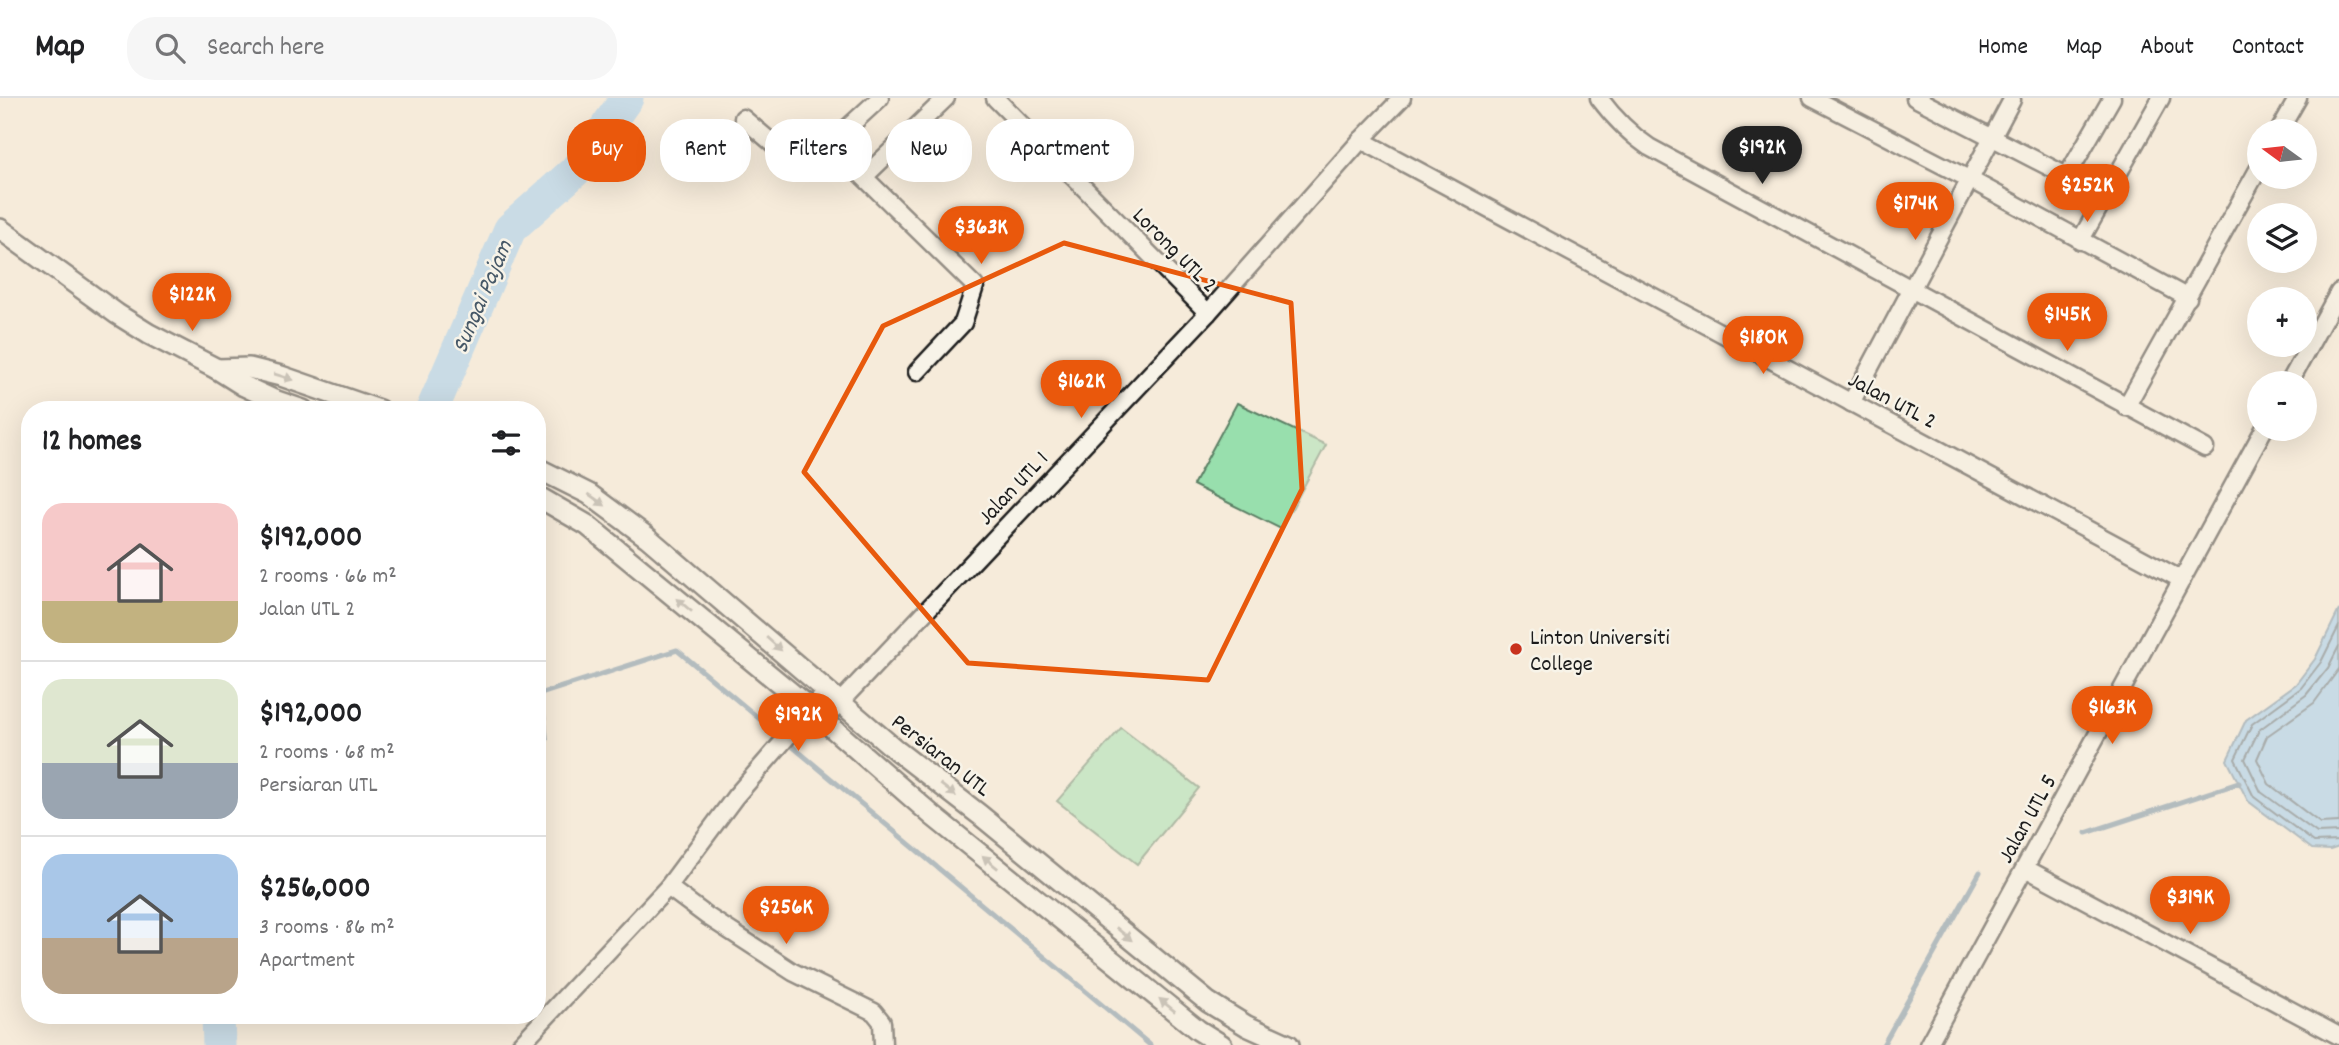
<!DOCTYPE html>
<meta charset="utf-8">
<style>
body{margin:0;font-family:Dekko,sans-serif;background:#f6f6f6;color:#202124;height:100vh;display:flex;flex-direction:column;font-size:26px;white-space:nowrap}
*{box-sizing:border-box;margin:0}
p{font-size:23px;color:#757577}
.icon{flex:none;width:38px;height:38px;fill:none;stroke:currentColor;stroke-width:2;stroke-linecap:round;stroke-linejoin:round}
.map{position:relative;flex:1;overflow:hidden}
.sheet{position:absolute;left:21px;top:303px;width:525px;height:623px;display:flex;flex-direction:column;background:#fff;border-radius:28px;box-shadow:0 7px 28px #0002}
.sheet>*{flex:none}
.top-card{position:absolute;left:567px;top:21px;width:665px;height:63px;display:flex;gap:14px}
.needle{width:46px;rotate:285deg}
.controls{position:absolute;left:2247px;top:21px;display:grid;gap:14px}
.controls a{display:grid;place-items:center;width:70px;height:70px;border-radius:50%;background:#fff;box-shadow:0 7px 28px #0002;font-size:35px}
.price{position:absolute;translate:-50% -60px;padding:0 16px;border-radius:24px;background:#ea580c;color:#fff;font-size:23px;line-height:46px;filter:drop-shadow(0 2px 4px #0008)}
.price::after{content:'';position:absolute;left:50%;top:42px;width:21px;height:16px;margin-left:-10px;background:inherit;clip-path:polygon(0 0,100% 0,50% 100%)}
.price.on{background:#222;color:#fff}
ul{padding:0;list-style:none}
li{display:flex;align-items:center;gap:21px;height:175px;padding:0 21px}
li+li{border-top:2px solid #e0e0e0}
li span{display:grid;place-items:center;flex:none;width:196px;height:140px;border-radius:21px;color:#555}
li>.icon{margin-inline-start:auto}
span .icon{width:84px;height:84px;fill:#fffc;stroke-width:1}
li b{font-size:30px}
h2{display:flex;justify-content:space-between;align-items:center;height:84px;padding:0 21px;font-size:30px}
.chip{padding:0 24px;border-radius:28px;background:#fff;box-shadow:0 7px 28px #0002;font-size:24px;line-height:63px}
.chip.on{background:#ea580c;color:#fff}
header{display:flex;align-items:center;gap:42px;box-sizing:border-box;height:98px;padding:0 35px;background:#fff;border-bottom:2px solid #e0e0e0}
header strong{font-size:33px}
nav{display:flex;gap:38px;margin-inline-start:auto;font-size:24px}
.search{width:490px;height:63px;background:#f6f6f6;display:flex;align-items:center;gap:18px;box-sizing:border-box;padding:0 24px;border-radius:28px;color:#757577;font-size:26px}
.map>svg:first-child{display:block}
.green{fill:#98dfad;stroke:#5a7e64;stroke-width:2}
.water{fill:#93c8f1;stroke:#63839c;stroke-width:2}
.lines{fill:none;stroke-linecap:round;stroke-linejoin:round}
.shore{stroke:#4c6171;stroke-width:2}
.stream{stroke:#63839c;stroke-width:5}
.river{stroke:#93c8f1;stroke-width:33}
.minor-casing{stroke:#1c1c1c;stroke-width:21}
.tertiary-casing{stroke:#1c1c1c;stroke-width:24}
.minor{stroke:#f7f3e8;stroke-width:16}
.tertiary{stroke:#f7f3e8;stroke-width:19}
.oneway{fill:#94928c}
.marked{fill:none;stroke:#e8590c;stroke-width:5;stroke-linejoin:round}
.poi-dot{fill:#c8321e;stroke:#f7f3e8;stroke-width:2.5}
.labels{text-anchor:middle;stroke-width:5;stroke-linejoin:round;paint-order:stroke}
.street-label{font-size:23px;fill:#1c1c1c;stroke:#f7f3e8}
.poi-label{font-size:23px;fill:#1c1c1c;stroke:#f7f3e8;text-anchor:start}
.water-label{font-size:24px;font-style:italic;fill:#465867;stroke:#f7f3e8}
</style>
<header>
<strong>Map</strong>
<div class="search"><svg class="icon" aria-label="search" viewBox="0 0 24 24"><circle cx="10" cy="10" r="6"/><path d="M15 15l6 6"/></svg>Search here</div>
<nav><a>Home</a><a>Map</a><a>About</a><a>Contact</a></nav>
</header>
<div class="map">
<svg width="2339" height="947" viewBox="0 0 2339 947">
<rect width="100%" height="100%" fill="#f6ebda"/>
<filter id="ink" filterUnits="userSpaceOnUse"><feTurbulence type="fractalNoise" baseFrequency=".0143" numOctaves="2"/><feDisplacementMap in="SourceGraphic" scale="14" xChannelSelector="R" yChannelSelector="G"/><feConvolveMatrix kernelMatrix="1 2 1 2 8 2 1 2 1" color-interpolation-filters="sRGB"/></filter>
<g filter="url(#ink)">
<g class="green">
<path d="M1237,305L1326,347L1281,431L1193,387Z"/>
<path d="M1121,630L1199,690L1137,766L1057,703Z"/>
</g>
<g class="water">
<path d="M2339,512V749L2330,752L2312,751L2248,703L2227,662L2246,622L2296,586L2315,561Z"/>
<path d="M537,611L545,616L548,642L537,655Z"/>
</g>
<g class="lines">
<g class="shore">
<path d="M2339,528L2321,564L2301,590L2252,626L2235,661L2254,699L2314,744L2339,743"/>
<path d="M2339,548L2328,570L2306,597L2259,632L2245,661L2261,694L2317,735L2339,734"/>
<path d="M2339,571L2314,605L2267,638L2257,661L2269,686L2320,725L2339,724"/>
</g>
<g class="stream">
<path d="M537,597L677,552L1150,947"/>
<path d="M2086,735L2239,685"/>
<path d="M1883,947L1980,774"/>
</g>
<g class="river">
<path d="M432,312L510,131L575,73L627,0"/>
<path d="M218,917L219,947"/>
</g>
<defs>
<g id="minor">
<path d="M995,0L1208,215"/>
<path d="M1599,0C1614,20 1628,35 1649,49L2205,350"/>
<path d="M1812,0L1969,81L2188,200"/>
<path d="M1915,0L2067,78"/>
<path d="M743,20L791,61L830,46L880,0"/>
<path d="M2279,33L2298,0"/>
<path d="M1361,42L2182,482"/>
<path d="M830,46L975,188L963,225L917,274"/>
<path d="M864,79L946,0"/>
<path d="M2104,100L2067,78L2112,0"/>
<path d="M2080,143L2161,0"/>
<path d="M2289,285L2339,194"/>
<path d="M1851,305L2012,2"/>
<path d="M2126,309L2259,70"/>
<path d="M823,622L1208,215L1361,42L1402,0"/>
<path d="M2025,770L2339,938"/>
<path d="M668,789L707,818L793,874L874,914L882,924L883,947"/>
<path d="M520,947L668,789L735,699L827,593"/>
<path d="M1928,947L2264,331"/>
</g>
<g id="tertiary">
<path d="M0,131L117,216L149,236L217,271L244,288L274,302L303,312"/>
<path d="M217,271L249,270L281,278L379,312"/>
<path d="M537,370L589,396L647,439L896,652L980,717L1208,904L1247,928L1289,947"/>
<path d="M537,398L587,427L812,612L933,718L1198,932L1222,947"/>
</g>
</defs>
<use href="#minor" class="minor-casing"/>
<use href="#tertiary" class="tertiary-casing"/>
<use href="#minor" class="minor"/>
<use href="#tertiary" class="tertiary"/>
</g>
<defs><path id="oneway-solid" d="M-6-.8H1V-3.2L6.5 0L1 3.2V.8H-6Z" transform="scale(1.75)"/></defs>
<g class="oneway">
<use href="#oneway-solid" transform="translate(284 279) rotate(17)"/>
<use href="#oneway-solid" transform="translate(597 402) rotate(35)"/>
<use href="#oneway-solid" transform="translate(684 507) rotate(-140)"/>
<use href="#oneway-solid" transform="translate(774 546) rotate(42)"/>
<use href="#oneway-solid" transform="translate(948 692) rotate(38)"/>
<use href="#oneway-solid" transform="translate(990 764) rotate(-141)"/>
<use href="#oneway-solid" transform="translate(1124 836) rotate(39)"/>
<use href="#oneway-solid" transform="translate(1167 907) rotate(-141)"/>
</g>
</g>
<path d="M0 0H2339V947H0ZM1064,145L1291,205L1302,391L1208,582L968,565L804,374L883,228Z" fill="#f6ebda" fill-opacity=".55" fill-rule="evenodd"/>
<path class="marked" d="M1064,145L1291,205L1302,391L1208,582L968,565L804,374L883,228Z"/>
<circle class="poi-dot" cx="1516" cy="551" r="7"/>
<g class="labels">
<g class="street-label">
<text transform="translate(1176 151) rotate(45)" y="8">Lorong UTL 2</text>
<text transform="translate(1893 301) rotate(28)" y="8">Jalan UTL 2</text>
<text transform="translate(1012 389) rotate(-47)" y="8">Jalan UTL 1</text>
<text transform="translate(942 656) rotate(38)" y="8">Persiaran UTL</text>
<text transform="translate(2026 720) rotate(-61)" y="8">Jalan UTL 5</text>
</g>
<g class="poi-label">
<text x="1530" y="546">Linton Universiti<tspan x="1530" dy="26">College</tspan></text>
</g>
<g class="water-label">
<text transform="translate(481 198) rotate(-67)" y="8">Sungai Pajam</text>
</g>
</g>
</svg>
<div class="controls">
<a><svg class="needle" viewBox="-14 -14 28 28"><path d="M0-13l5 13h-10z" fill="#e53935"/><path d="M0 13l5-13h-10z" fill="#757577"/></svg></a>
<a><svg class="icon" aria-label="layers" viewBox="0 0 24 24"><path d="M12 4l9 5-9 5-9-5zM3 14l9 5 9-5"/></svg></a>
<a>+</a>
<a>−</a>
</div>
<b class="price on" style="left:1762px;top:88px">$192K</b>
<b class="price" style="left:2087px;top:126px">$252K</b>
<b class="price" style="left:1915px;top:144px">$174K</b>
<b class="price" style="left:981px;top:168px">$363K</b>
<b class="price" style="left:192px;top:235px">$122K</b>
<b class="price" style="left:2067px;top:255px">$145K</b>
<b class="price" style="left:1763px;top:278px">$180K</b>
<b class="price" style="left:1081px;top:322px">$162K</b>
<b class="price" style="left:2112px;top:648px">$163K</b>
<b class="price" style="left:798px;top:655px">$192K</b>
<b class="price" style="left:2190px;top:838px">$319K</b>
<b class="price" style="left:786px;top:848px">$256K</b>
<div class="top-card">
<a class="chip on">Buy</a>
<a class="chip">Rent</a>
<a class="chip">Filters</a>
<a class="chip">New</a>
<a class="chip">Apartment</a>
</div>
<section class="sheet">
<h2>12 homes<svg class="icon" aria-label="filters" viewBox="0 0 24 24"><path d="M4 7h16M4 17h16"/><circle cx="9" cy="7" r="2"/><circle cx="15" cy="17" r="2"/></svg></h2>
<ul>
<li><span style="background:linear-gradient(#f6c9c9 70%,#c2b280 0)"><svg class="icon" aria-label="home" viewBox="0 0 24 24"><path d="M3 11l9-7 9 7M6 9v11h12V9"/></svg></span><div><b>$192,000</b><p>2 rooms · 66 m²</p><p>Jalan UTL 2</p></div></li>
<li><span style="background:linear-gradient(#dfe7d0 60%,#9aa5b1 0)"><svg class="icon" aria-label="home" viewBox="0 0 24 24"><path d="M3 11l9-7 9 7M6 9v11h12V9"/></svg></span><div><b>$192,000</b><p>2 rooms · 68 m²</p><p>Persiaran UTL</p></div></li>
<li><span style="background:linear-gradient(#a9c7e8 60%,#b9a48a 0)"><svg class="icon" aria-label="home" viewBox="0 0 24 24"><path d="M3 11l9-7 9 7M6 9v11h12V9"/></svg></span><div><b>$256,000</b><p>3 rooms · 86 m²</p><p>Apartment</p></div></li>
</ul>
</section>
</div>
